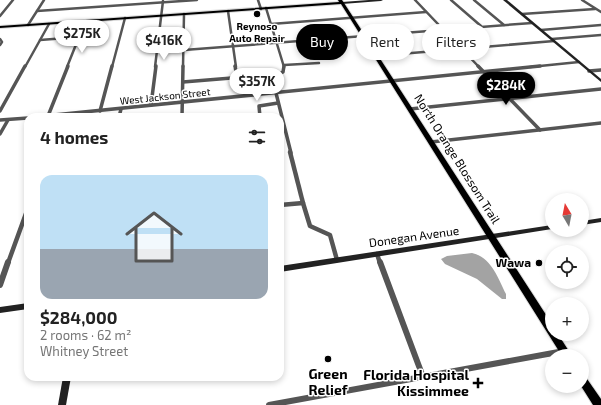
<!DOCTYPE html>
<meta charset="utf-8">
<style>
body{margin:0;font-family:"Exo 2",sans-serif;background:#f6f6f6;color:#222;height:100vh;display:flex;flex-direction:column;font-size:15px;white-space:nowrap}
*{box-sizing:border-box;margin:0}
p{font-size:13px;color:#767676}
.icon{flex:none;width:22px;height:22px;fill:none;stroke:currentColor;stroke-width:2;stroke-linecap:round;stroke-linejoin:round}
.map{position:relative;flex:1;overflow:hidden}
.sheet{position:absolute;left:24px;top:113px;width:260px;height:268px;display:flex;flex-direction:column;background:#fff;border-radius:12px;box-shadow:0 2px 6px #0003}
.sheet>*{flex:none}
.guide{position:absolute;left:296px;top:24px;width:245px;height:36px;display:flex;gap:8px}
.needle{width:26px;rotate:350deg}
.buttons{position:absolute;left:545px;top:193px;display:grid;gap:8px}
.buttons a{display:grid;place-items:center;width:44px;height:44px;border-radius:50%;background:#fff;box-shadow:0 2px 6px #0003;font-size:20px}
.price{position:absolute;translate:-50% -34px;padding:0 9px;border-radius:14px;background:#fff;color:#222;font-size:13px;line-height:26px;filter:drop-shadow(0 1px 2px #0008)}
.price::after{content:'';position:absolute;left:50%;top:24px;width:12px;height:9px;margin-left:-6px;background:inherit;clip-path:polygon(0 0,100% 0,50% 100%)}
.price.on{background:#000;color:#fff}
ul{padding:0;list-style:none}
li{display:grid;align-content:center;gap:8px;height:212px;padding:0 16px}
li span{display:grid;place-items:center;height:124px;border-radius:12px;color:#555}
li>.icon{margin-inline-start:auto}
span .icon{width:72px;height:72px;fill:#fffc;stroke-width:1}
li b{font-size:17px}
h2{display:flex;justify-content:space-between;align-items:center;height:48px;padding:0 16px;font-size:17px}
.chip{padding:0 14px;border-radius:18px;background:#fff;box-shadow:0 2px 6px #0003;font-size:14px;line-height:36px}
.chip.on{background:#000;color:#fff}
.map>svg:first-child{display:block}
.water{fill:#a3a3a3}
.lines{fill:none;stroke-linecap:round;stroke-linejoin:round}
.primary-casing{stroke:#dbdbdb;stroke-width:2}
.street-far3{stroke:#555;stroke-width:2.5}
.street-far2{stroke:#555;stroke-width:3.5}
.street-far1{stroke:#555;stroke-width:4.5}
.street{stroke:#555;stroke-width:6}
.secondary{fill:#222;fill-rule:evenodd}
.primary{fill:#000;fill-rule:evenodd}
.poi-dot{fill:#000;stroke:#fff;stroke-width:1.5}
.labels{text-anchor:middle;stroke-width:3;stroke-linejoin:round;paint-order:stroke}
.far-poi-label{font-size:10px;font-weight:bold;fill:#000;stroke:#fff}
.far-street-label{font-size:10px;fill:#000;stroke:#fff}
.street-label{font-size:12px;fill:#000;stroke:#fff}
.poi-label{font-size:12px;font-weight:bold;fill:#000;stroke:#fff;text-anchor:end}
.near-poi-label{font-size:14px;font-weight:bold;fill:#000;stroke:#fff}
</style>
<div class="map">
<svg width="601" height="405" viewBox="0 0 601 405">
<rect width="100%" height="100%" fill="#fff"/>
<path class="water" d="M472,253C491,257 498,278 506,294V299H502L477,279L445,264L441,259L447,256Z"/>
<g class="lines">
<defs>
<g id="primary">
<path d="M338,0H342L344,3L552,324V334H558L572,356H562L341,4L0,28V26L339,2Z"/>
<path d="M582,374L585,376L601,399V405H593L581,386H582Z"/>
</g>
</defs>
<use href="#primary" class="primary-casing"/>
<g class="street-far3">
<path d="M258,0L261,9"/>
<path d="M415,0L479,67"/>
<path d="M451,0L481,26"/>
<path d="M474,0L504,25"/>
<path d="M582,0L601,12"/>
<path d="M266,8L284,67"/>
<path d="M37,11L197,0"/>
<path d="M228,11L236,67"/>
<path d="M522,14L595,9"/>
<path d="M0,16L13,0"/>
<path d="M271,24L426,12"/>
<path d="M28,25L44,0"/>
<path d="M541,30L601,25"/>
<path d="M0,39L2,42L0,45"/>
<path d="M552,39L601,35"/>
<path d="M40,40L79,37L67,67"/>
<path d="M184,50L532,23"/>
<path d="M376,56L554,41"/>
<path d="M284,65L319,63"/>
<path d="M25,67L49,24"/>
<path d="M112,67L125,18"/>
<path d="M155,67L163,1"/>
<path d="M183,67L184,14"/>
<path d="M530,67L579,62"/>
</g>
<g class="street-far2">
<path d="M235,66L237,77"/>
<path d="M478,66L540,130"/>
<path d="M589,71L601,70"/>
<path d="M183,82L279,74L283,72L284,66"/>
<path d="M276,93L291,153"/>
<path d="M151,105L156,66"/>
<path d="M410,109L601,89"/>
<path d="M0,111L25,66"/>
<path d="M100,111L112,66"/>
<path d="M48,116L68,66"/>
<path d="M34,117L540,66"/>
<path d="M119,117L121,109"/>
<path d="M182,117L183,66"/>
<path d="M260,117L259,106L278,103"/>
<path d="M0,120L28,118"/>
<path d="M0,134L8,120"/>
<path d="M431,142L601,123"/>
</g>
<g class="street-far1">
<path d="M290,152L303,203"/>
<path d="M280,205L303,203L310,226L330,235L337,260"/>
<path d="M377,254L380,263"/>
<path d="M8,263L28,208"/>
</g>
<g class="street">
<path d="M380,262L423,377"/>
<path d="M0,285L8,262"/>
<path d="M269,405L564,351"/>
</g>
<g class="secondary">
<path d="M369,0H383L381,1L342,4L340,3L342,2Z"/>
<path d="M503,0H507L601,79V82Z"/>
<path d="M601,218V222L582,225V221Z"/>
<path d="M552,225V229L280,272V266Z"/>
<path d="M28,303V309L0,313V307Z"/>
<path d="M63,377H71L66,405H58Z"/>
</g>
<use href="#primary" class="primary"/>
</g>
<g class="poi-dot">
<circle cx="257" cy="14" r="4"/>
<circle cx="539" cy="263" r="4"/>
<circle cx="328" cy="359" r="4"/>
<path d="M476 377h4v4h4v4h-4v4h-4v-4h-4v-4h4z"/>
</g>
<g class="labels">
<g class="far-poi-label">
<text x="257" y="30">Reynoso<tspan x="257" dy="12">Auto Repair</tspan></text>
</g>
<g class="far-street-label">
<text transform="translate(165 96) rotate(-6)" y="4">West Jackson Street</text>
</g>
<g class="street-label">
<text transform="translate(457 159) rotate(58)" y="4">North Orange Blossom Trail</text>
<text transform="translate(414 237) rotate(-8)" y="4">Donegan Avenue</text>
</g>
<g class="poi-label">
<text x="531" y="267">Wawa</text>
</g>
<g class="near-poi-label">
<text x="328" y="379">Green<tspan x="328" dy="16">Relief</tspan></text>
<text x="469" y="380" text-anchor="end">Florida Hospital<tspan x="469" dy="16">Kissimmee</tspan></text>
</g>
</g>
</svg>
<div class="buttons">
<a><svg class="needle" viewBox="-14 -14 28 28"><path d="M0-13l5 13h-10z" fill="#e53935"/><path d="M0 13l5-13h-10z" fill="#767676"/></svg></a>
<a><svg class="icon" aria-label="locate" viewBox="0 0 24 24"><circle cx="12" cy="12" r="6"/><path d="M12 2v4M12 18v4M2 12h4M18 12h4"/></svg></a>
<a>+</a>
<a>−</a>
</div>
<b class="price" style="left:82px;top:54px">$275K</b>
<b class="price" style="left:164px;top:61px">$416K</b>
<b class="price" style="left:257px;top:102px">$357K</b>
<b class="price on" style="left:506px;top:106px">$284K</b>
<div class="guide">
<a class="chip on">Buy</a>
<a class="chip">Rent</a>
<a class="chip">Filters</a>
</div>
<section class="sheet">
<h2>4 homes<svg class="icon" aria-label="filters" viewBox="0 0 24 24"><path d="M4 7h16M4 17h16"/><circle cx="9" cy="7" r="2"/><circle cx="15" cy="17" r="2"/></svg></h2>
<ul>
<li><span style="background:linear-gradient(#bfe0f5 60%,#9aa5b1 0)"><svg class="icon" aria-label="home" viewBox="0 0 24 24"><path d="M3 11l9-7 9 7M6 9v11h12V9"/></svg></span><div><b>$284,000</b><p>2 rooms · 62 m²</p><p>Whitney Street</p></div></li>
</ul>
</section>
</div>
